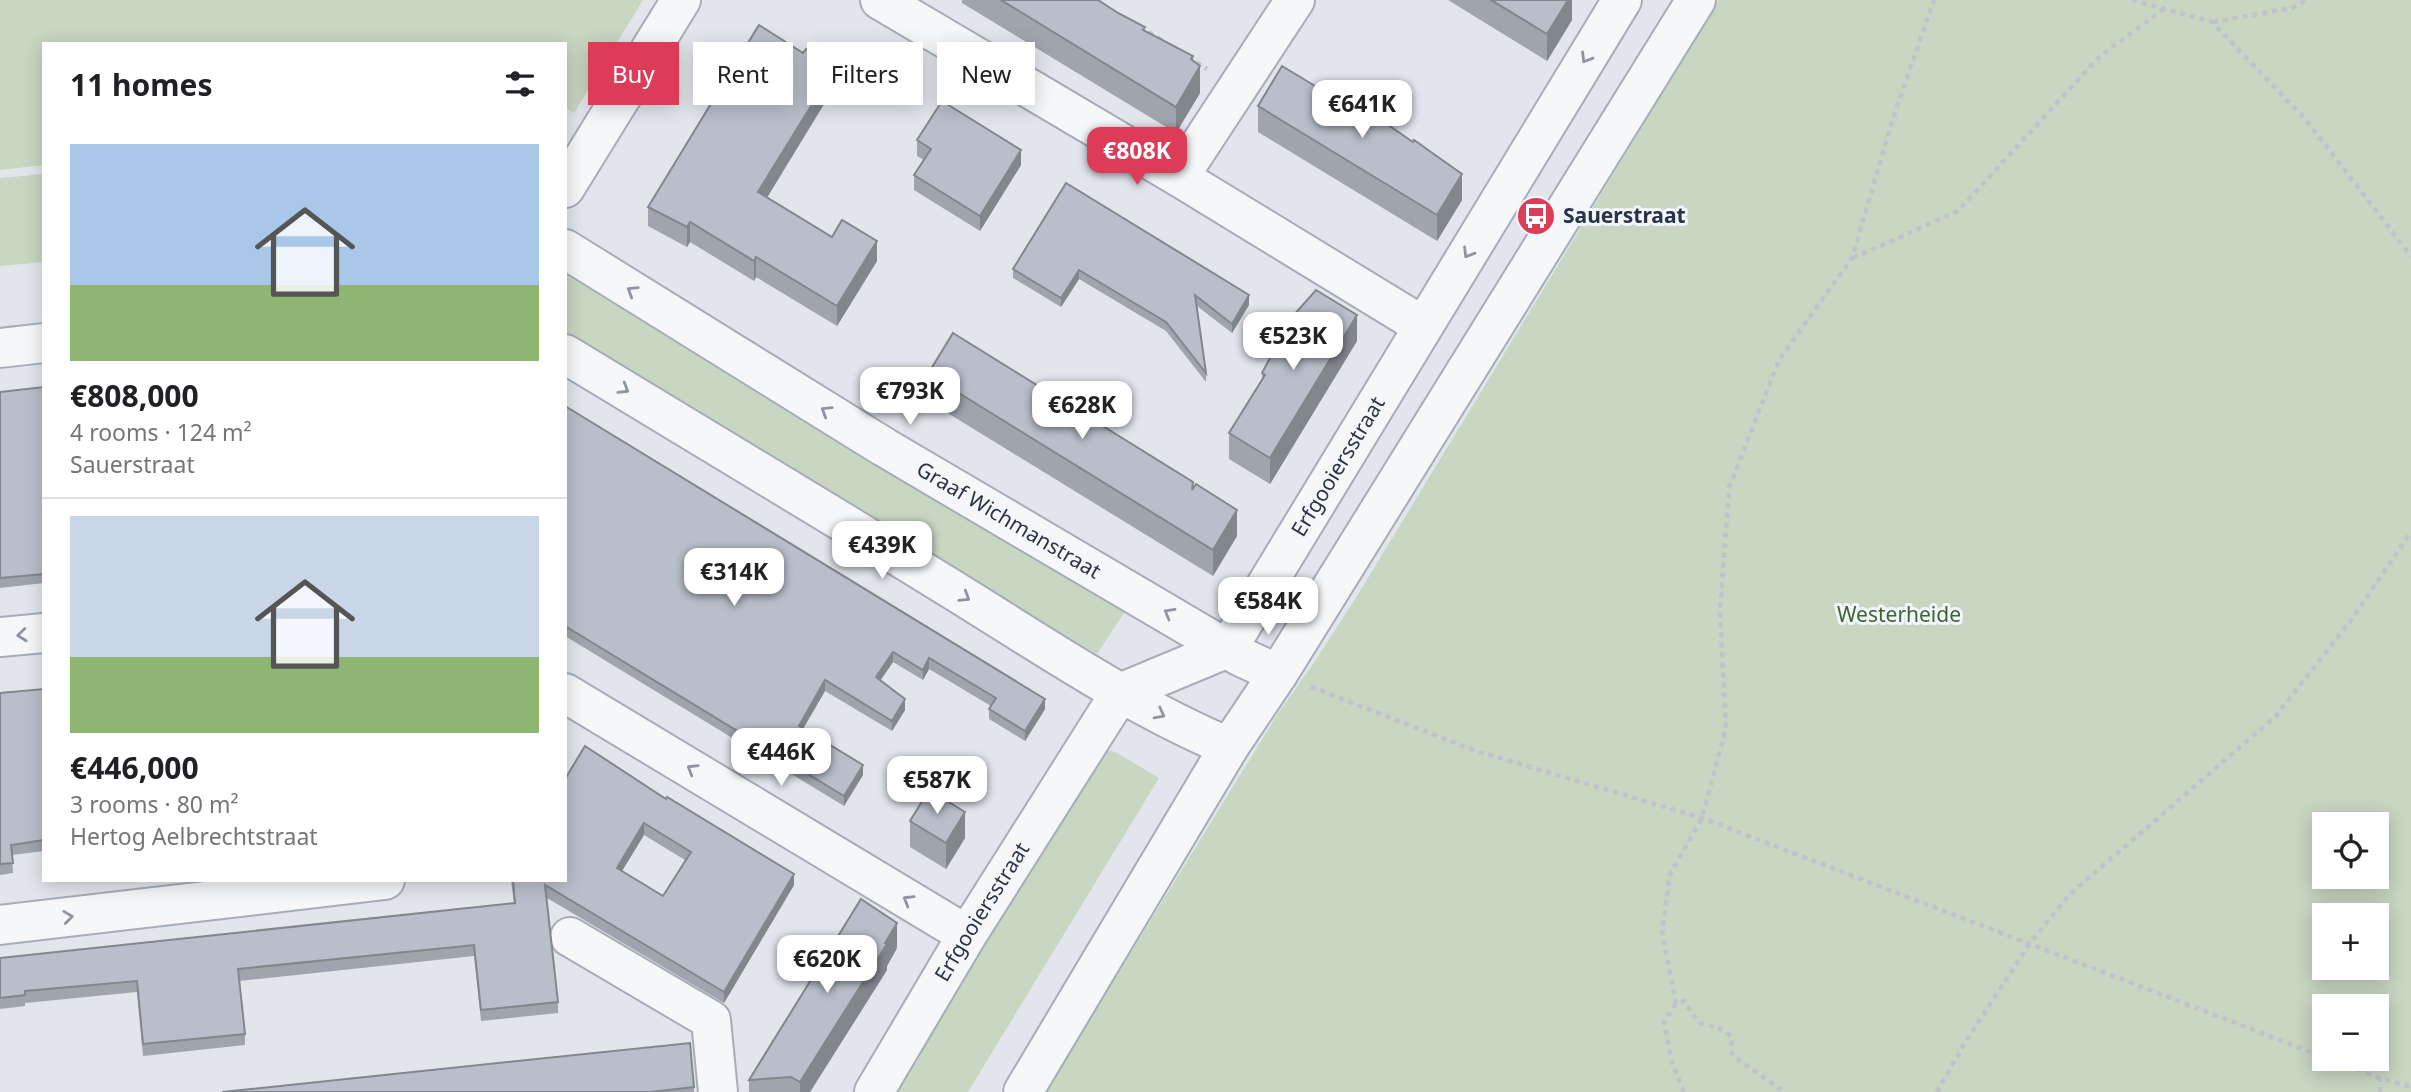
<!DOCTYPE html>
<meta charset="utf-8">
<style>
body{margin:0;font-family:"Noto Sans",sans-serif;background:#f2f2f2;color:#202124;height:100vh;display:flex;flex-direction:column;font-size:26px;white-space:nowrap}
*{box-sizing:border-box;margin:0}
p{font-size:23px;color:#757577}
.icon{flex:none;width:38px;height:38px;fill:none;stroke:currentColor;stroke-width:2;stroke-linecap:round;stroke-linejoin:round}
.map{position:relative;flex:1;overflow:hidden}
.side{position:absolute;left:42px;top:42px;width:525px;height:840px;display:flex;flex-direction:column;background:#fff;border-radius:0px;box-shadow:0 4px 18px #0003}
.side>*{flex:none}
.guide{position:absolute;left:588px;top:42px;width:665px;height:63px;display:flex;gap:14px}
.fabs{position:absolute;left:2312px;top:812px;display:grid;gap:14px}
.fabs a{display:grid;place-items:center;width:77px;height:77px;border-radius:0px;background:#fff;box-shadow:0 4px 18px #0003;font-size:35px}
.price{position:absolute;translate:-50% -60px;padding:0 16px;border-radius:14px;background:#fff;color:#222;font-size:23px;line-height:46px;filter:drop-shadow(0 2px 4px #0008)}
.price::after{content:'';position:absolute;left:50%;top:42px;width:21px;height:16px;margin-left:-10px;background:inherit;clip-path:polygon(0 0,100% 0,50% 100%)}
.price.current{background:#dc3c57;color:#fff}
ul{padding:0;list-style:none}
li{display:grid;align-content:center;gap:14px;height:371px;padding:0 28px}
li+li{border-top:2px solid #e0e0e0}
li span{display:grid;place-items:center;height:217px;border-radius:0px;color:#555}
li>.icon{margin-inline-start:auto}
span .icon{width:126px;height:126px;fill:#fffc;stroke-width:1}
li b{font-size:30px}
h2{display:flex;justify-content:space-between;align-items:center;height:84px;padding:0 28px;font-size:30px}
.tag{padding:0 24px;border-radius:0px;background:#fff;box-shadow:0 4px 18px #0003;font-size:24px;line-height:63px}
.tag.current{background:#dc3c57;color:#fff}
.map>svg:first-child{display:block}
.green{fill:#c8d6c2;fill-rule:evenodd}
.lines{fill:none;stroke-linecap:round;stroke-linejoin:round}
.minor-casing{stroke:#a6adb7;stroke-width:42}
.path{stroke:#c0c4ca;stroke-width:4.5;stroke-dasharray:5 5;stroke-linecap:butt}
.minor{stroke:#f5f7f9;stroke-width:38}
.wall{fill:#9fa4ae;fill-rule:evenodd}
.shaded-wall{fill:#82868d}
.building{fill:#b9bfca;stroke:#82868d;stroke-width:2;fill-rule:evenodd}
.oneway{stroke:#8e95a0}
.labels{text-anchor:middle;stroke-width:6;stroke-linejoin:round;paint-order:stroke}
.poi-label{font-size:21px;font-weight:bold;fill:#283346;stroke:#f2f5f9;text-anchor:start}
.street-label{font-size:21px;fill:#283346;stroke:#f2f5f9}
.park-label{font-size:21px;fill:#3e6334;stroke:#f2f5f9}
</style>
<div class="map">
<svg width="2411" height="1092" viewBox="0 0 2411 1092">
<rect width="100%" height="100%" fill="#e2e6ec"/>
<g class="green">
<path d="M0,0H643L574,113L565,108V44H44V165L0,170Z"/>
<path d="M1719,0H2411V1092H1045L1277,715L1313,664L1357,596ZM2324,824H2376V877H2324ZM2324,915H2376V968H2324ZM2324,1006H2376V1059H2324Z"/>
<path d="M44,174V262L0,266V178Z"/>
<path d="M565,267L1128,607L1097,654L565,334Z"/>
<path d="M1103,748L1117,753L1159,778L968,1092H890Z"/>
</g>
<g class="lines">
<defs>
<g id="minor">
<path d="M880,0L1179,177L1423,326"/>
<path d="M1179,177L1295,0"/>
<path d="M565,188L681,0"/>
<path id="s1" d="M565,249L884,447L1239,656L1278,674"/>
<path d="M0,348L44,343"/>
<path d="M565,354C692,431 819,507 945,585C1038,642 1129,705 1229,747"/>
<path d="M0,637L44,633"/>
<path d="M565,693L967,935"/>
<path d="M0,925L385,880"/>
<path d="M570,937L711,1020L718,1092"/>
<path id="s2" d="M874,1092L967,935L1120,693L1228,648L1622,0"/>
<path d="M1023,1092L1229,747L1278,674L1696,0"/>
</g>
</defs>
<use href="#minor" class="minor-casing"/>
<g class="path">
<path d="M2132,0L2212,22L2306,120L2411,256"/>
<path d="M2213,22L2292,8L2306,0"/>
<path d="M1140,27L1163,41"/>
<path d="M1188,57L1207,69"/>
<path d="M1853,258L1958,211L2099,57L2165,8"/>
<path d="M1311,687L1476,751L1702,818L2324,1057"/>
<path d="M1676,1004L1662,932L1670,874L1702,818L1726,728L1720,611L1729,488L1779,360L1852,258L1894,115L1934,0"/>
<path d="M2329,1059L2380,1078L2411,1087"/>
<path d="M1684,1092L1672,1063L1664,1021L1676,1004L1684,1001L1699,1023L1717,1027L1731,1036L1732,1055L1784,1092"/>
<path d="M1937,1092L1966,1041L2030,943L2069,895L2276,716L2352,619L2411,532"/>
<path d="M2380,1092V1078"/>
</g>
<use href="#minor" class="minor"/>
</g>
<g class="wall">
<path d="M962,0H1098L1145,32L1193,61L1200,93L1176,133L962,3Z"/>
<path d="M1448,0H1572V20L1547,61Z"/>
<path d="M803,53L835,86L767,198L832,237L877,261L837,326L756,277L754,281L690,242L687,247L648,226V207Z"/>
<path d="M1258,106L1462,200L1437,241L1258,132Z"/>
<path d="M917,140L1021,165L980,231L914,190V175L924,160L917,156Z"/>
<path d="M1066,183L1249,305L1232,333L1197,306L1206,373V382L1166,331L1079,279L1061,307L1013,278V269Z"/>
<path d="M1357,341L1270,484L1229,459V433L1262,381V373Z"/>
<path d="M928,374L1193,489L1237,536L1213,576L928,401Z"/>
<path d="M44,387V583L0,588V392Z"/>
<path d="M565,406L1045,709L1025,741L989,719V709L991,706L929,669L923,680L893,662L880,680L905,710L892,731L825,691L803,728L863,775L844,806L565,636Z"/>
<path d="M44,689V851L12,855L13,873L0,875V693Z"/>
<path d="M565,779L794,885L724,1003L547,898L558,1002V1013L481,1021L474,956L239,981L245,1034V1045L143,1056L137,992L25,1003V1006L0,1009V958L514,904L511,880H565ZM644,835L685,860L663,896L622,871Z"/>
<path d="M910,821L965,838L946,869L910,847Z"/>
<path d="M897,948L887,966V970L810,1092H749V1080Z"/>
<path d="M694,1087V1092H222Z"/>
</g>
<g class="shaded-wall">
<path d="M1568,0H1572V20L1547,61V34Z"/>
<path d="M1193,56V79L1200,66V93L1176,133V107L1191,59Z"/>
<path d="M835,67V86L758,212V192Z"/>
<path d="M1021,150V165L980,231V216Z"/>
<path d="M1462,174V200L1437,241V215Z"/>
<path d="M690,222V242L687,247V227Z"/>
<path d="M877,241V261L837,326V306Z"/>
<path d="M756,257V277L754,281V261Z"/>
<path d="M1079,270V279L1061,307V298Z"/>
<path d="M1249,295V305L1232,333V324Z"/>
<path d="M1357,315V341L1270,484V458Z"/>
<path d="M1237,510V536L1213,576V550Z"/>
<path d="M893,652V662L876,687V677Z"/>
<path d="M929,658V669L923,680V670Z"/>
<path d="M825,680V691L799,736V726Z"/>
<path d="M905,699V710L892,731V721Z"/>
<path d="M1045,699V709L1025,741V731Z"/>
<path d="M863,765V775L844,806V796Z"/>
<path d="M965,812V838L946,869V843Z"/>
<path d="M644,823V835L617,879V868Z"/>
<path d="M794,874V885L724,1003V992Z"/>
<path d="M897,923V948L887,966V970L810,1092H800V1082Z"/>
</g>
<g class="building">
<path d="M1001,0H1098L1118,13L1145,27L1143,30L1193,56L1191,59L1200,66L1176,107Z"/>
<path d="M1491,0H1568L1547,34Z"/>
<path d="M759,25L803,53L806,49L835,67L758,192L832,237L842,220L877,241L837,306L756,257L754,261L690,222L687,227L648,207Z"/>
<path d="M1282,66L1340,101L1343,97L1362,107L1413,142L1414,140L1462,174L1437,215L1258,106Z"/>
<path d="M942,101L1021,150L980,216L914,175L931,149L917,140Z"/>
<path d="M1066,183L1249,295L1232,324L1195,295L1206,373L1166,322L1079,270L1061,298L1013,269Z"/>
<path d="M1316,290L1357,315L1270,458L1229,433L1265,375L1262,373L1292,317Z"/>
<path d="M953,333L1193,482L1192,490L1196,484L1237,510L1213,550L928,374Z"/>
<path d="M44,387V574L0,578V392Z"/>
<path d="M565,406L1045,699L1025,731L989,709L996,698L929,658L923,670L893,652L876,677L905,699L892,721L825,680L799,726L863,765L844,796L565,626Z"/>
<path d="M44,689V840L11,845L13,863L0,864V693Z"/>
<path d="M585,746L666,799L667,797L794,874L724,992L545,885L558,1002L481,1010L474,945L238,969L245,1034L143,1044L137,981L25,991V995L0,998V958L515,903L513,880H565V779ZM644,823L691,852L663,896L617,868Z"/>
<path d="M929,790L965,812L946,843L910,821Z"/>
<path d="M861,899L897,923L885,943L887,944L800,1082L791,1077L749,1080Z"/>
<path d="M690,1043L694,1087L651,1092H222Z"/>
</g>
<defs><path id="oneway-chevron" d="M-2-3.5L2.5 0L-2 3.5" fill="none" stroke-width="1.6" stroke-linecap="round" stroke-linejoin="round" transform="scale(1.75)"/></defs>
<g class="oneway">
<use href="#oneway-chevron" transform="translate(1586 58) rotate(121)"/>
<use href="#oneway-chevron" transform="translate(1468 253) rotate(121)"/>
<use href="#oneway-chevron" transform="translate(632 291) rotate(-148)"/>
<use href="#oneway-chevron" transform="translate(624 389) rotate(31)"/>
<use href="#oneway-chevron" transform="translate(826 411) rotate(-148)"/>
<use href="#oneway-chevron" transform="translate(965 597) rotate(32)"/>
<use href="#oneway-chevron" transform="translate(1169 613) rotate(-150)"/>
<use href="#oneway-chevron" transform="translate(22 635) rotate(174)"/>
<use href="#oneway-chevron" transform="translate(1160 714) rotate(28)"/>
<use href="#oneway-chevron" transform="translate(692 769) rotate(-149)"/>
<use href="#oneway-chevron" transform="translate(908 900) rotate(-149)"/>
<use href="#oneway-chevron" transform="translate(68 917) rotate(-7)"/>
</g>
<defs>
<symbol id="bus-disc" viewBox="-11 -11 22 22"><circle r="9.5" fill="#dc3c57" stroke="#f2f5f9"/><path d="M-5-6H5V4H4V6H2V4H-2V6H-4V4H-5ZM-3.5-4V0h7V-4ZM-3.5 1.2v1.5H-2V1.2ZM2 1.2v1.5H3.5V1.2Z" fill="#fff"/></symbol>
</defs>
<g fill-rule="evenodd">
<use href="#bus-disc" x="1514" y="194" width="44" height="44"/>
</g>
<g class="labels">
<g class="poi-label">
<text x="1563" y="223">Sauerstraat</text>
</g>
<g class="street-label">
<text dy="7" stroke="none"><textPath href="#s2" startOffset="798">Erfgooiersstraat</textPath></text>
<text dy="7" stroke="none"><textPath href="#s1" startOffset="520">Graaf Wichmanstraat</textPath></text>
<text dy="7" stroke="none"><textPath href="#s2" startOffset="210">Erfgooiersstraat</textPath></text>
</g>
<g class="park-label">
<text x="1899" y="622">Westerheide</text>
</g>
</g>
</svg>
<div class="fabs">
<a><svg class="icon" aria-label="locate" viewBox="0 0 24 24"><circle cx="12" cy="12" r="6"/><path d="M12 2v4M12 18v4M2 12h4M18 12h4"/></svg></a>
<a>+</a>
<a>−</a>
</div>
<b class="price" style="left:1362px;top:140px">€641K</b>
<b class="price current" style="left:1137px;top:187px">€808K</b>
<b class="price" style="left:1293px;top:372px">€523K</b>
<b class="price" style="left:910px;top:427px">€793K</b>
<b class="price" style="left:1082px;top:441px">€628K</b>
<b class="price" style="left:882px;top:581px">€439K</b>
<b class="price" style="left:734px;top:608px">€314K</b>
<b class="price" style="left:1268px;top:637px">€584K</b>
<b class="price" style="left:781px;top:788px">€446K</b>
<b class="price" style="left:937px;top:816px">€587K</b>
<b class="price" style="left:827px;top:995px">€620K</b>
<div class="guide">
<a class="tag current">Buy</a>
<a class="tag">Rent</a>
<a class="tag">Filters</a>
<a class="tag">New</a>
</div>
<section class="side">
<h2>11 homes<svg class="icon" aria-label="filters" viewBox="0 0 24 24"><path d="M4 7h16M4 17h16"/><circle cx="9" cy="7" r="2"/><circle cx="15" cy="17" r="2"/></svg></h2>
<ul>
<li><span style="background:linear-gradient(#a9c7e8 65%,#8fb573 0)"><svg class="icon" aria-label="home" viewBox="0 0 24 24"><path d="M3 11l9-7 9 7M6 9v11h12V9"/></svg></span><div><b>€808,000</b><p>4 rooms · 124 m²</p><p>Sauerstraat</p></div></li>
<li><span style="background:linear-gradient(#c9d6e8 65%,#8fb573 0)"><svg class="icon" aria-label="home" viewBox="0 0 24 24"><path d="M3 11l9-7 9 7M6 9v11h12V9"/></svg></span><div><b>€446,000</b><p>3 rooms · 80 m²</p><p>Hertog Aelbrechtstraat</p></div></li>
</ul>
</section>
</div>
